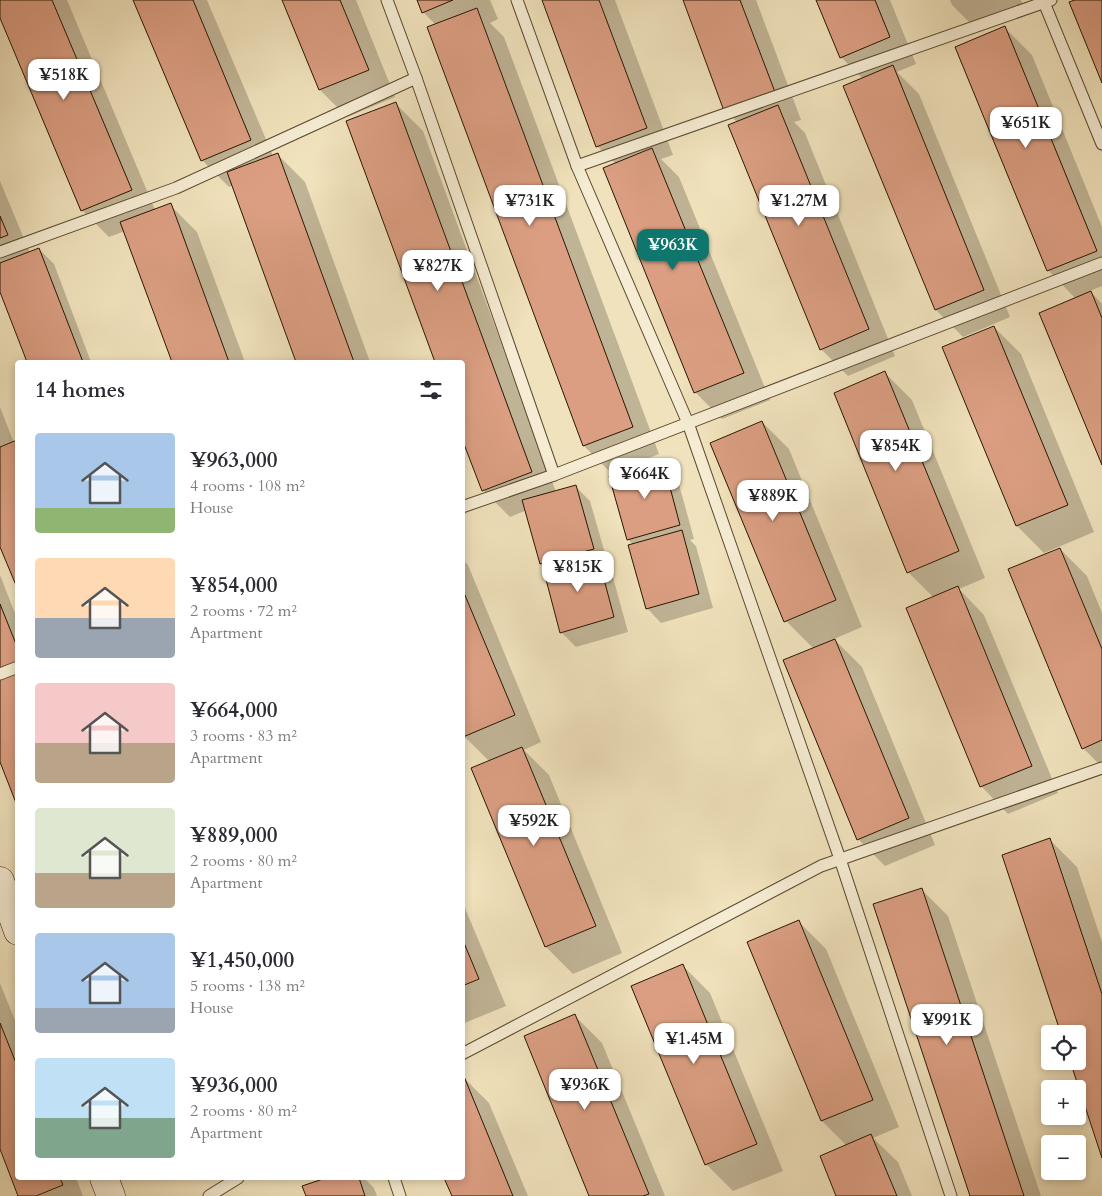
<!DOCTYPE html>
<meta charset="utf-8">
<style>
body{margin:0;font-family:Cardo,serif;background:#f7f7f7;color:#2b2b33;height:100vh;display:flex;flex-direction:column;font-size:19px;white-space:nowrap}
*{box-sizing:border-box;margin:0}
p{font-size:16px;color:#7c7c81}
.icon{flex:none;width:28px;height:28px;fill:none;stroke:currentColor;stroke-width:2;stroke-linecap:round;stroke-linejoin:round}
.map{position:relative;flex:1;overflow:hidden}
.panel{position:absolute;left:15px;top:360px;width:450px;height:820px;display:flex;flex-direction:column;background:#fff;border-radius:5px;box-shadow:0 2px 8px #0003}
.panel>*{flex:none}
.fabs{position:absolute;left:1041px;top:1025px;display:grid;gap:10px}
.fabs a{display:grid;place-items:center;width:45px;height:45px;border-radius:5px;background:#fff;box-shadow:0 2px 8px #0003;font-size:25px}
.price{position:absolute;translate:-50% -42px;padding:0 11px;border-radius:10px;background:#fff;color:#222;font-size:16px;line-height:32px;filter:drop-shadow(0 1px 2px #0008)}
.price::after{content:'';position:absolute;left:50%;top:30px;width:15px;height:11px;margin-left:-8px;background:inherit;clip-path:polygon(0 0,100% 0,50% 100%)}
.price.on{background:#0f766e;color:#fff}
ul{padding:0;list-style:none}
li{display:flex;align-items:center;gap:15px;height:125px;padding:0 20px}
li span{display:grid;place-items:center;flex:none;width:140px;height:100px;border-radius:5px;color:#555}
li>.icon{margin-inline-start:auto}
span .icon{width:60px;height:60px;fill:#fffc;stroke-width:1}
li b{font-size:21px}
h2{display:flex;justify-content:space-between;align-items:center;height:60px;padding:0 20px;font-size:21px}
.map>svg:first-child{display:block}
.shadow{fill:#0003}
.building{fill:#db9e82;stroke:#281701}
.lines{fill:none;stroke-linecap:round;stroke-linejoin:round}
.lane-casing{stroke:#5a4a30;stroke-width:13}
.secondary-casing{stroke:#281701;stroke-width:29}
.lane{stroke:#f5ecd3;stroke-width:11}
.secondary{stroke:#f5ecd3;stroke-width:28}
</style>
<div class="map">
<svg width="1102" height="1196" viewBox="0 0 1102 1196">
<rect width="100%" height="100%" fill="#f0e2bc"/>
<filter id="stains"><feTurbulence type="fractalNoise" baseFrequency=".004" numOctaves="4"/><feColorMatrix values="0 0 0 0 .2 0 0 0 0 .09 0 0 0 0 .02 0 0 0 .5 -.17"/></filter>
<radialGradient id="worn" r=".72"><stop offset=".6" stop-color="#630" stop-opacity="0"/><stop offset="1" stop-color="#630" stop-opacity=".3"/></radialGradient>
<g class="shadow">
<path d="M0,0H67L155,210L170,205L197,232L245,362H173L125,231L109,237L82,210L0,15Z"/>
<path d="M134,0H207L273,156L278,155L305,182L370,362H298L234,185L229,187L202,160Z"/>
<path d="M284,0H356L395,97L347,117L320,90Z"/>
<path d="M418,0H490L498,19L490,23L504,37L659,454L611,473L584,446L436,25L423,12Z"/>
<path d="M543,0H615L673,155L661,159L679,177L770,400L722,419L695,392L616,164L597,146Z"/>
<path d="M684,0H756L801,120L794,122L805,133L895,356L848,376L821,349L737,122L725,111Z"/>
<path d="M818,0H890L916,64L897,72L919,94L1010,317L963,337L936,310L845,87L863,79L841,57Z"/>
<path d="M950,0H1021L1026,12L979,32L952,5Z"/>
<path d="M1005,28L1032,55L1102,227V286L1090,291L1102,304V462L1076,299L1048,270Z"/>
<path d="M396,104L423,131L556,492L576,487L590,501L608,564H606L611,570L628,632L576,647L561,632L547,569L541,564L527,510L510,517L483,490L462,362H436L348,122Z"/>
<path d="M0,181L30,253L39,249L54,264L91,362H28L0,288Z"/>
<path d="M994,327L1021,354L1094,532L1044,553L1017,526L944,348Z"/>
<path d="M885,373L912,400L985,578L959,589L984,615L1058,793L1008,814L981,786L934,598L908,572Z"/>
<path d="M0,407L14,443L0,544Z"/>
<path d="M762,422L789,449L862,627L834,639L862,667L935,845L885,866L858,839L814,649L786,621Z"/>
<path d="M663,462L677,477L694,539L690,540L696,546L713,608L661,623L647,608L633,545L628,539Z"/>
<path d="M1060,549L1087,576L1102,613V767L1083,748Z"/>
<path d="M462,559L468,565L541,742L524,750L549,775L622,953L573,974L546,947L472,769L490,762L464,736L462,732Z"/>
<path d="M0,575L18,621V804L0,759Z"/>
<path d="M1050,840L1077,867L1102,942V1154L1078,1061V1034Z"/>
<path d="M921,889L948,916L1041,1196H971Z"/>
<path d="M462,901L506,1006L462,1024Z"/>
<path d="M799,922L826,949L899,1127L873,1138L898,1162L912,1196H838L847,1146L822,1121L749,943Z"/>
<path d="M683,966L710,993L783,1171L733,1191L706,1164Z"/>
<path d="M0,983L18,1028V1178H76L83,1196H20L0,1145Z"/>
<path d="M575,1016L602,1043L665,1196H591Z"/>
<path d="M462,1076L489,1103L528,1196H453L446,1178H462Z"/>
<path d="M330,1178H364L374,1188L377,1196H307L304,1187Z"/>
</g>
<g class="building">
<path d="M0,0H52L132,190L81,211L0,18Z"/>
<path d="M133,0H193L251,140L201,161Z"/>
<path d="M282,0H340L369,70L319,90Z"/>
<path d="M417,0H453L422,13Z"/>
<path d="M542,0H599L647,128L596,147Z"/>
<path d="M683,0H740L775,92L724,111Z"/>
<path d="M816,0H875L890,37L840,58Z"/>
<path d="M1075,0H1102V83L1069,2Z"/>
<path d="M477,8L633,427L583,446L427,27Z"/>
<path d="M1005,26L1097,251L1047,271L955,47Z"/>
<path d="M893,65L984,290L935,310L843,86Z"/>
<path d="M396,102L532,472L482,491L462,439V362H435L346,121Z"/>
<path d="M778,105L869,329L820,350L728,125Z"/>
<path d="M652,148L744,373L694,393L603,168Z"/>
<path d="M278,153L354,362H296L227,172Z"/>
<path d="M171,203L229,362H172L120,222Z"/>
<path d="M0,216L8,235L0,238Z"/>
<path d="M39,248L83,362H27L0,292V263Z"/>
<path d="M1091,291L1102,318V465L1039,313Z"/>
<path d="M994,326L1068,505L1016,526L942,347Z"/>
<path d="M885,371L959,551L907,573L834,393Z"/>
<path d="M762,421L836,600L784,622L710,443Z"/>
<path d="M17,440L18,442V590L0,547V447Z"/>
<path d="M663,461L680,525L627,540L609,476Z"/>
<path d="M576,485L594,549L540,564L522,500Z"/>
<path d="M682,530L699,594L646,609L628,545Z"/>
<path d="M1060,548L1102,649V740L1082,749L1008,569Z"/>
<path d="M597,553L614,617L560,633L543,568Z"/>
<path d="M958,586L1032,766L980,787L906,608Z"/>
<path d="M462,588L515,715L463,737L462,736Z"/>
<path d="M0,604L18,649V808L0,762Z"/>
<path d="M835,639L909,818L857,840L783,660Z"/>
<path d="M522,747L596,926L545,947L471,768Z"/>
<path d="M1050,838L1102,994V1158L1070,1061H1078V1034H1061L1002,855Z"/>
<path d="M922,888L1024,1196H970L873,904Z"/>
<path d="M799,920L873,1100L821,1121L747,942Z"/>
<path d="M462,938L479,979L462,986Z"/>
<path d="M683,964L757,1144L705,1165L631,986Z"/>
<path d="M575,1014L649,1194L643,1196H589L524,1036Z"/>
<path d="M0,1023L18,1068V1178H60L63,1185L36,1196H18L0,1149Z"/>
<path d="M463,1074L513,1196H452L444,1178H462Z"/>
<path d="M871,1134L897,1196H836L820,1156Z"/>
<path d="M326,1178H359L365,1196H306L302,1186Z"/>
</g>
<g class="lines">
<defs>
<g id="lane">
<path d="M387,0L416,78L554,475"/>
<path d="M517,0L577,166L688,423L840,859L951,1196"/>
<path d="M1043,0L1102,144"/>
<path d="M577,166L1051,0"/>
<path d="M0,252L176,188L416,78"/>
<path d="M462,507L554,475L1102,263"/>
<path d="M0,674L18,667"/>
<path d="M462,1054L821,866L1102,768"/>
<path d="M394,1178L400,1196"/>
<path d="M209,1196L238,1178"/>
</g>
<g id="secondary">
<path d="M0,881L18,931"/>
<path d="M104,1178L111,1196"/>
</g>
</defs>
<use href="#lane" class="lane-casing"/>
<use href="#secondary" class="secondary-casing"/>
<use href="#lane" class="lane"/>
<use href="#secondary" class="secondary"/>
</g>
<rect width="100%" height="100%" filter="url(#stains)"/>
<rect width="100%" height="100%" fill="url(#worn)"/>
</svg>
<div class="fabs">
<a><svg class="icon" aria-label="locate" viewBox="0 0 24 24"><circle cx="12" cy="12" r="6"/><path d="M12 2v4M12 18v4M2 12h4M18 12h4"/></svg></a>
<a>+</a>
<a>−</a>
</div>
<b class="price" style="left:64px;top:101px">¥518K</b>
<b class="price" style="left:1026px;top:149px">¥651K</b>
<b class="price" style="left:530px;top:227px">¥731K</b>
<b class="price" style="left:799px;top:227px">¥1.27M</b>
<b class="price on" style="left:673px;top:271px">¥963K</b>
<b class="price" style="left:438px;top:292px">¥827K</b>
<b class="price" style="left:896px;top:472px">¥854K</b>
<b class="price" style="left:645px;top:500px">¥664K</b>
<b class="price" style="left:773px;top:522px">¥889K</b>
<b class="price" style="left:578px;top:593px">¥815K</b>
<b class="price" style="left:534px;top:847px">¥592K</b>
<b class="price" style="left:947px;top:1046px">¥991K</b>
<b class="price" style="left:694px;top:1065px">¥1.45M</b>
<b class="price" style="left:585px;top:1111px">¥936K</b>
<section class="panel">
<h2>14 homes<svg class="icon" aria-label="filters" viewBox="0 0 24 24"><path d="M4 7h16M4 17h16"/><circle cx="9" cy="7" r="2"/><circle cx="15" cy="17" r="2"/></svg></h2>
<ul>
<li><span style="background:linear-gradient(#a9c7e8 75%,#8fb573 0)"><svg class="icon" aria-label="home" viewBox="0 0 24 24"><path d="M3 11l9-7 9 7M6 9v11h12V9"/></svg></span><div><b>¥963,000</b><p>4 rooms · 108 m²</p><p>House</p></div></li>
<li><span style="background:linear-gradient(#ffd9b3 60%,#9aa5b1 0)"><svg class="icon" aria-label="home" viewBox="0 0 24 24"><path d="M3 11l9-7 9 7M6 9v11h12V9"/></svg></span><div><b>¥854,000</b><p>2 rooms · 72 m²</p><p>Apartment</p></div></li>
<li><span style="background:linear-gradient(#f6c9c9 60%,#b9a48a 0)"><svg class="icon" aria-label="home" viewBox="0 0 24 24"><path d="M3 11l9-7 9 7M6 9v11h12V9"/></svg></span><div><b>¥664,000</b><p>3 rooms · 83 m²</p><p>Apartment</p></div></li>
<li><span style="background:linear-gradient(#dfe7d0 65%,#b9a48a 0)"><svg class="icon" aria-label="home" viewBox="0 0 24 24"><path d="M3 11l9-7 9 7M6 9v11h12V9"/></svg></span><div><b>¥889,000</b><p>2 rooms · 80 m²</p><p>Apartment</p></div></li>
<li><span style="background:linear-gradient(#a9c7e8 75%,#9aa5b1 0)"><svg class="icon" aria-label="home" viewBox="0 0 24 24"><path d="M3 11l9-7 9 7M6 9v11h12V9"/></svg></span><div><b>¥1,450,000</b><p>5 rooms · 138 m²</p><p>House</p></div></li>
<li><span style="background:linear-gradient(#bfe0f5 60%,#7fa58c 0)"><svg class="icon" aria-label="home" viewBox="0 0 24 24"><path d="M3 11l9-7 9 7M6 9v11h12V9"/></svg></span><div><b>¥936,000</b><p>2 rooms · 80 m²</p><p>Apartment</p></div></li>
</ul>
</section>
</div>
